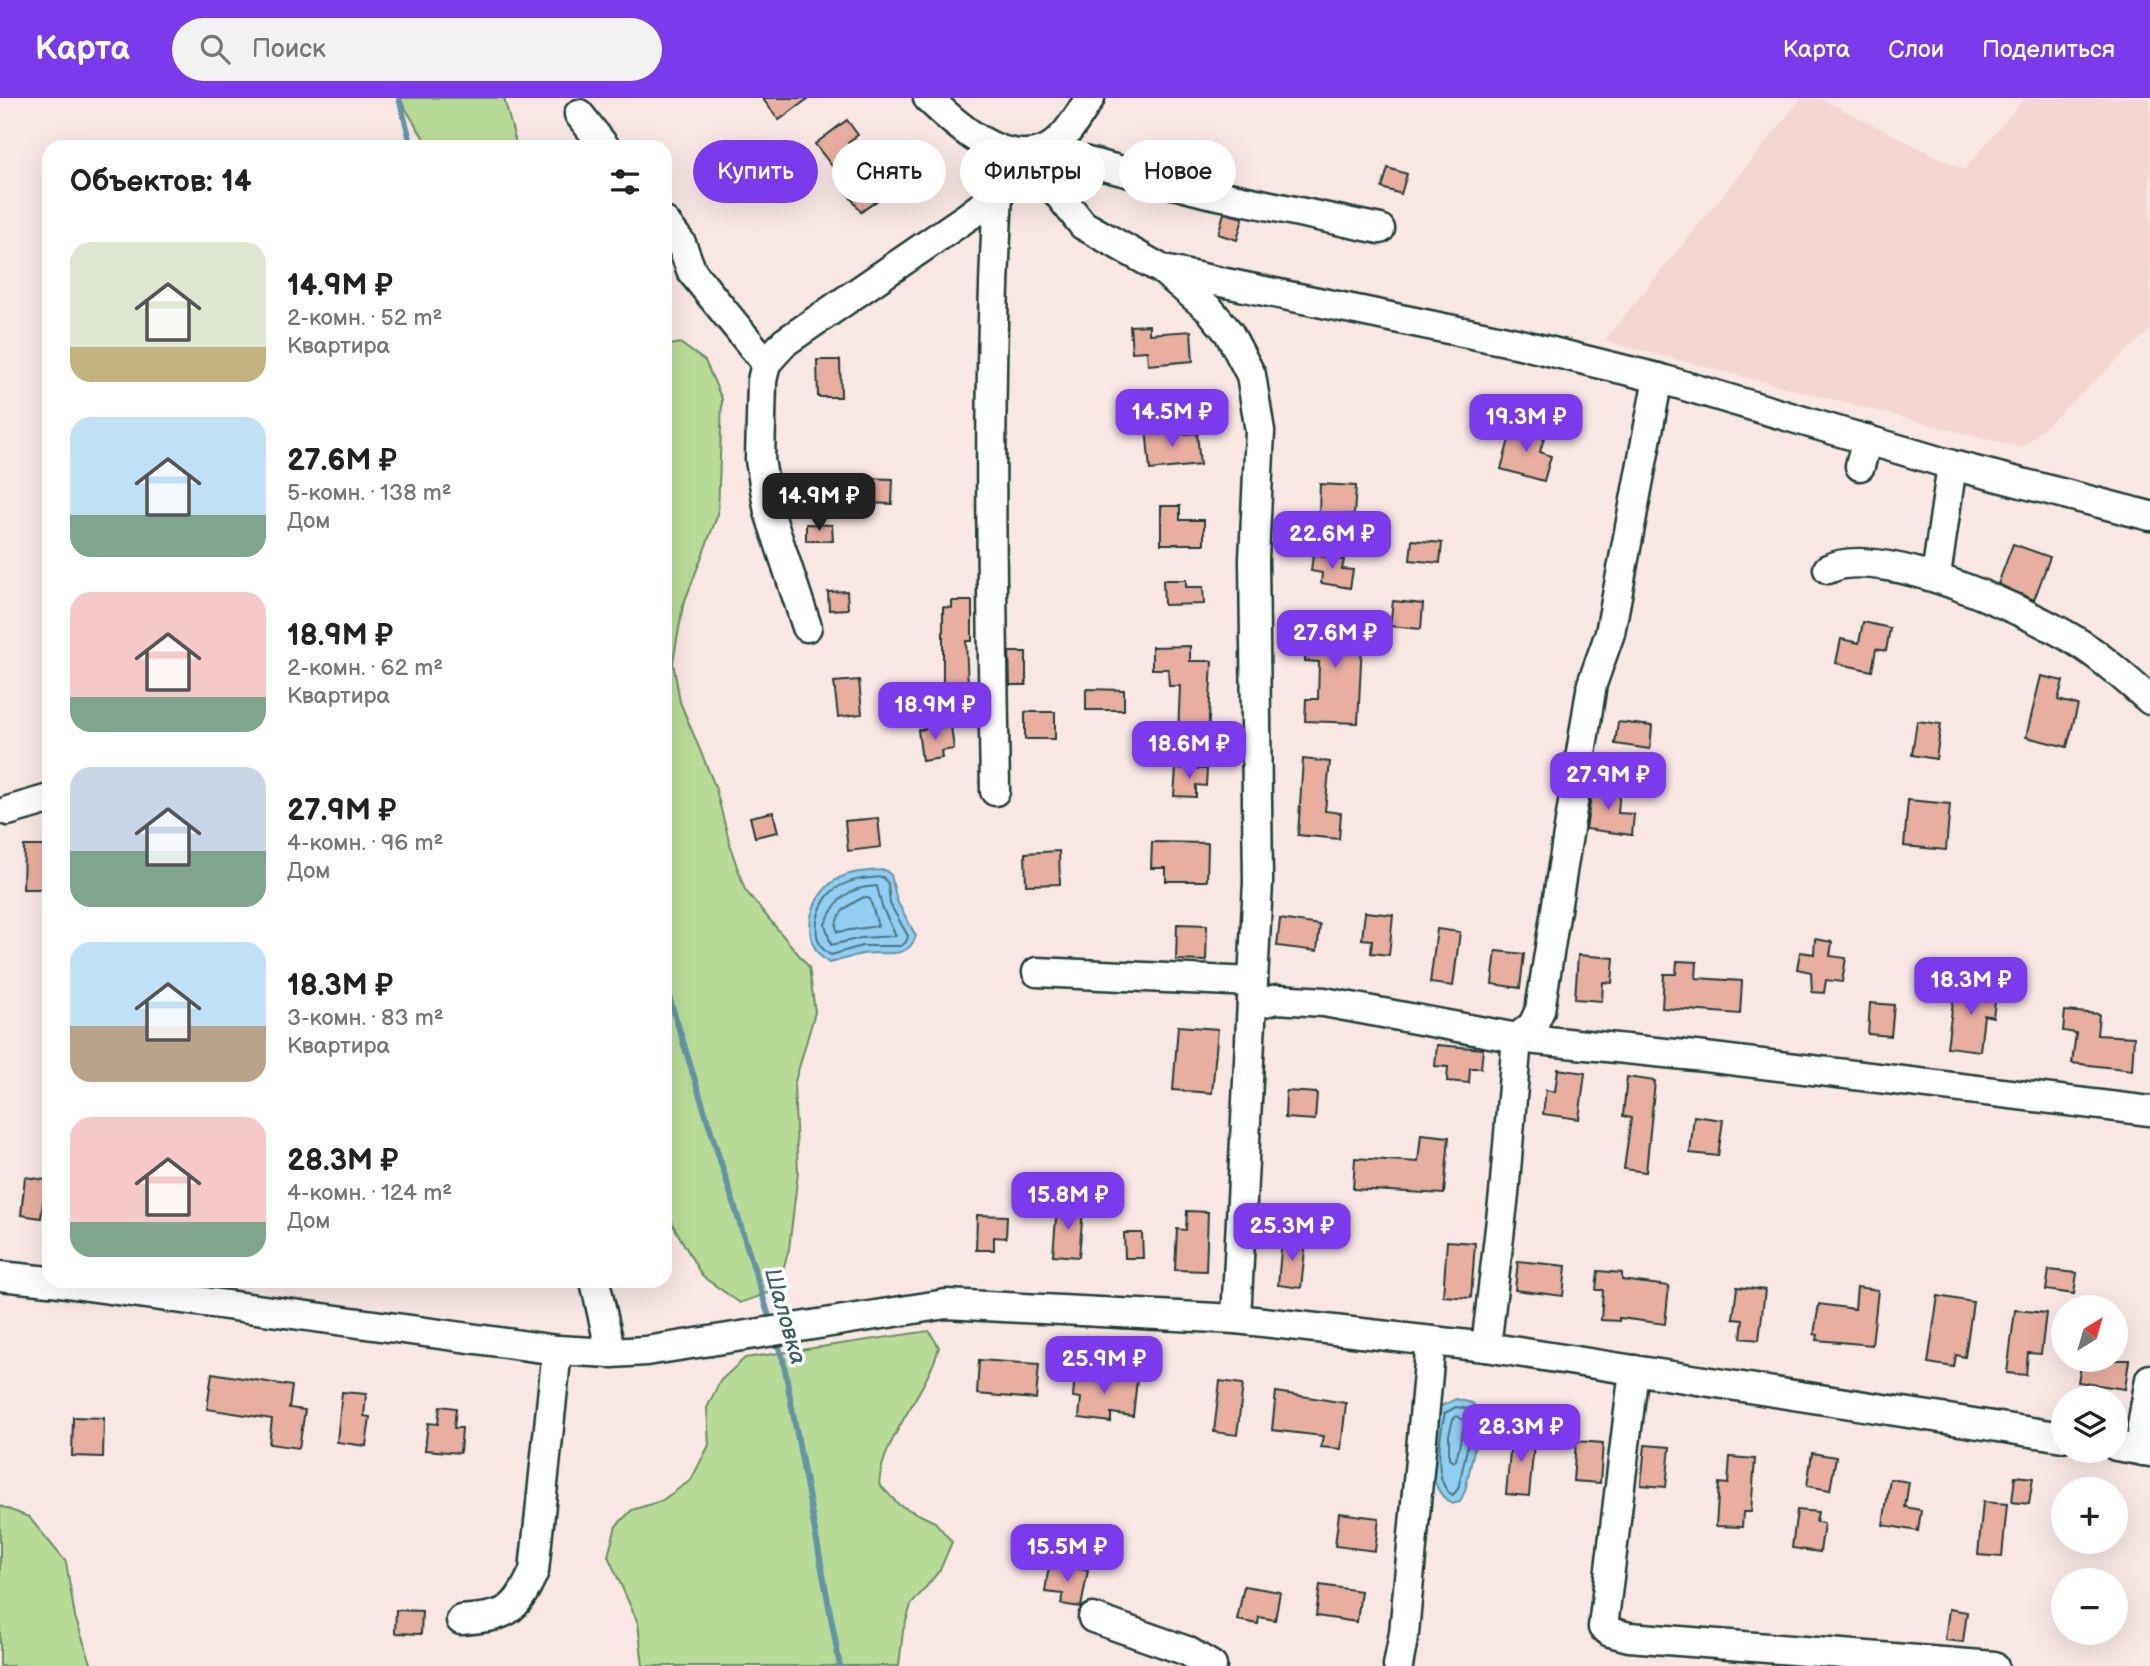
<!DOCTYPE html>
<html lang="ru">
<meta charset="utf-8">
<style>
body{margin:0;font-family:"Balsamiq Sans",sans-serif;background:#f2f2f2;color:#222;height:100vh;display:flex;flex-direction:column;font-size:26px;white-space:nowrap}
*{box-sizing:border-box;margin:0}
p{font-size:23px;color:#767676}
.icon{flex:none;width:38px;height:38px;fill:none;stroke:currentColor;stroke-width:2;stroke-linecap:round;stroke-linejoin:round}
.map{position:relative;flex:1;overflow:hidden}
.drawer{position:absolute;left:42px;top:42px;width:630px;height:1148px;display:flex;flex-direction:column;background:#fff;border-radius:21px;box-shadow:0 7px 28px #0002}
.drawer>*{flex:none}
.guide{position:absolute;left:693px;top:42px;width:665px;height:63px;display:flex;gap:14px}
.needle{width:46px;rotate:37deg}
.buttons{position:absolute;left:2051px;top:1197px;display:grid;gap:14px}
.buttons a{display:grid;place-items:center;width:77px;height:77px;border-radius:50%;background:#fff;box-shadow:0 7px 28px #0002;font-size:35px}
.price{position:absolute;translate:-50% -60px;padding:0 16px;border-radius:14px;background:#7c3aed;color:#fff;font-size:23px;line-height:46px;filter:drop-shadow(0 2px 4px #0008)}
.price::after{content:'';position:absolute;left:50%;top:42px;width:21px;height:16px;margin-left:-10px;background:inherit;clip-path:polygon(0 0,100% 0,50% 100%)}
.price.on{background:#222;color:#fff}
ul{padding:0;list-style:none}
li{display:flex;align-items:center;gap:21px;height:175px;padding:0 28px}
li span{display:grid;place-items:center;flex:none;width:196px;height:140px;border-radius:21px;color:#555}
li>.icon{margin-inline-start:auto}
span .icon{width:84px;height:84px;fill:#fffc;stroke-width:1}
li b{font-size:30px}
h2{display:flex;justify-content:space-between;align-items:center;height:84px;padding:0 28px;font-size:30px}
.chip{padding:0 24px;border-radius:32px;background:#fff;box-shadow:0 7px 28px #0002;font-size:24px;line-height:63px}
.chip.on{background:#7c3aed;color:#fff}
header{display:flex;align-items:center;gap:42px;box-sizing:border-box;height:98px;padding:0 35px;background:#7c3aed;color:#fff}
header strong{font-size:33px}
nav{display:flex;gap:38px;margin-inline-start:auto;font-size:24px}
.search{width:490px;height:63px;background:#f2f2f2;display:flex;align-items:center;gap:18px;box-sizing:border-box;padding:0 24px;border-radius:38px;color:#767676;font-size:26px}
.map>svg:first-child{display:block}
.built{fill:#f3d6cf}
.green{fill:#b7db96;stroke:#6b8c65;stroke-width:2}
.water{fill:#91cef2;stroke:#6394a6;stroke-width:2}
.lines{fill:none;stroke-linecap:round;stroke-linejoin:round}
.shore{stroke:#4d7780;stroke-width:2}
.stream{stroke:#6394a6;stroke-width:6}
.building{fill:#e8afa1;stroke:#1f3d34;stroke-width:2}
.minor-casing{stroke:#1f3d34;stroke-width:33}
.minor{stroke:#fff;stroke-width:28}
.labels{text-anchor:middle;stroke-width:7;stroke-linejoin:round;paint-order:stroke}
.water-label{font-size:23px;font-style:italic;fill:#3c6164;stroke:#fff}
</style>
<header>
<strong>Карта</strong>
<div class="search"><svg class="icon" aria-label="search" viewBox="0 0 24 24"><circle cx="10" cy="10" r="6"/><path d="M15 15l6 6"/></svg>Поиск</div>
<nav><a>Карта</a><a>Слои</a><a>Поделиться</a></nav>
</header>
<div class="map">
<svg width="2150" height="1568" viewBox="0 0 2150 1568">
<rect width="100%" height="100%" fill="#f8e7e3"/>
<filter id="ink" filterUnits="userSpaceOnUse"><feTurbulence type="fractalNoise" baseFrequency=".0143" numOctaves="2"/><feDisplacementMap in="SourceGraphic" scale="14" xChannelSelector="R" yChannelSelector="G"/><feConvolveMatrix kernelMatrix="1 2 1 2 8 2 1 2 1" color-interpolation-filters="sRGB"/></filter>
<g filter="url(#ink)">
<path class="built" d="M1802,0H1819L1964,72L2025,0H2150V232L2022,350L1604,243Z"/>
<g class="green">
<path d="M399,0H504L517,49H429Z"/>
<path d="M680,245L705,263L722,301L718,416L683,508L673,564L680,604L715,688L732,754L745,792L809,869L815,914L794,987L798,1074L789,1151L777,1192L740,1205L702,1178L665,1113V248Z"/>
<path d="M929,1233L939,1249C927,1295 882,1340 879,1386L899,1407L935,1424L952,1444L940,1472L911,1507L903,1533L899,1568H643L638,1525L608,1458L616,1428L632,1412L661,1403L691,1382L709,1347L707,1310L720,1283L745,1260Z"/>
<path d="M0,1408L29,1419L66,1464L75,1519L92,1568H0Z"/>
</g>
<g class="water">
<path d="M885,772L891,777L897,803L916,838C907,864 883,852 862,856C851,858 840,863 829,865C802,847 806,810 828,788C842,773 866,773 885,772Z"/>
<path d="M1456,1301L1472,1305L1482,1315L1465,1393L1460,1404L1452,1406C1422,1388 1432,1338 1439,1309Z"/>
</g>
<g class="lines">
<g class="shore">
<path d="M883,779L888,786L890,806L908,838L906,844L901,848H862L831,857C807,845 816,805 835,791C850,781 866,780 883,779Z"/>
<path d="M877,788L882,809L896,838L861,840L831,847L825,826C836,801 848,789 877,788Z"/>
<path d="M864,799L870,801L878,828L837,834C832,816 850,806 864,799Z"/>
<path d="M1456,1309L1468,1311L1474,1319L1458,1391L1453,1397C1432,1387 1440,1334 1445,1315Z"/>
<path d="M1457,1318L1465,1323L1456,1362L1453,1364L1449,1361V1337L1453,1321Z"/>
</g>
<g class="stream">
<path d="M399,0L412,49"/>
<path d="M665,886L771,1225"/>
<path d="M775,1239L783,1261L840,1568"/>
</g>
</g>
<g class="building">
<path d="M762,0H809L779,22Z"/>
<path d="M847,22L858,37L848,44L869,74L876,69L893,91L861,114L845,92L848,89L815,46Z"/>
<path d="M1388,70L1407,76L1401,96L1382,90Z"/>
<path d="M1224,115L1243,120L1237,142L1218,136Z"/>
<path d="M1149,227V236L1191,233L1193,263L1148,267L1147,253L1132,254L1130,228Z"/>
<path d="M817,262H840L841,299H818Z"/>
<path d="M1172,327L1173,337L1197,335L1200,367L1150,372L1146,330Z"/>
<path d="M1513,327L1545,336L1540,354L1551,358L1544,383L1501,371Z"/>
<path d="M863,380L893,381L892,406L863,405Z"/>
<path d="M1320,386L1356,388L1354,417L1319,415Z"/>
<path d="M1161,408H1180V422H1204V446H1161Z"/>
<path d="M806,426L832,427L833,443H806Z"/>
<path d="M1412,442L1442,445L1440,465L1410,462Z"/>
<path d="M2013,446L2050,459L2034,502L1998,486Z"/>
<path d="M1313,457L1344,462L1342,471L1353,472L1350,490L1321,485L1322,475L1311,473Z"/>
<path d="M1163,482H1186V489H1203L1204,506L1164,507Z"/>
<path d="M847,493L848,511L829,512L828,494Z"/>
<path d="M952,503H972V543H966L968,589L943,590V509L952,510Z"/>
<path d="M1393,503L1423,506L1421,531L1390,528Z"/>
<path d="M1307,522L1363,525L1358,625L1305,623L1306,601H1318L1319,564L1305,563Z"/>
<path d="M1863,524L1890,530L1886,553L1876,551L1872,573L1836,565L1841,541L1859,545Z"/>
<path d="M1190,548V563H1212L1208,639L1178,637L1180,588H1169L1168,571H1152V549Z"/>
<path d="M1009,554H1026V587H1010Z"/>
<path d="M2041,578L2063,583L2058,602L2078,607L2067,649L2026,639Z"/>
<path d="M859,582L862,616L838,619L834,584Z"/>
<path d="M1086,591L1124,592V612H1086Z"/>
<rect x="1025" y="614" width="30" height="27"/>
<path d="M1917,623L1941,626L1936,661L1912,657Z"/>
<path d="M1618,624L1652,628L1650,651L1615,646Z"/>
<path d="M951,628L954,651L941,653L942,660L922,663L918,632Z"/>
<path d="M1303,661L1330,664L1325,713L1341,715L1339,741L1298,737Z"/>
<path d="M1176,670L1207,671L1206,688L1196,687V699L1174,698Z"/>
<path d="M1593,686L1620,689L1618,715L1634,716L1632,737L1586,731Z"/>
<path d="M1908,702L1950,706L1946,752L1904,748Z"/>
<path d="M773,714L778,734L755,739L750,719Z"/>
<path d="M878,720L881,749L848,753L845,723Z"/>
<path d="M1152,744L1208,745L1207,783H1166V770H1151Z"/>
<path d="M24,748H49V791H23Z"/>
<path d="M1059,753L1060,786L1026,787L1025,755Z"/>
<path d="M1365,814L1393,817L1389,857L1371,855L1372,842L1362,841Z"/>
<path d="M1280,821L1320,827L1317,853L1277,848Z"/>
<path d="M1177,826L1207,827L1206,863L1176,862Z"/>
<path d="M1437,831L1460,834L1453,888L1430,885Z"/>
<path d="M1815,841L1832,844L1830,858L1846,860L1842,884L1826,882L1824,895L1812,894L1811,874L1797,871L1800,854L1814,856Z"/>
<path d="M1496,853L1524,856L1520,890L1492,886Z"/>
<path d="M1578,857L1614,860L1612,885L1603,884L1602,903L1575,901Z"/>
<path d="M1677,863L1697,864L1696,880L1742,883L1740,916L1662,910L1664,876H1676Z"/>
<path d="M1967,886L1997,890L1993,919L1984,917L1980,953L1947,949L1954,896L1965,898Z"/>
<path d="M1870,905L1894,907L1891,938L1868,936Z"/>
<path d="M2065,913L2099,916L2097,937L2134,939L2132,972L2072,965L2076,935L2063,933Z"/>
<path d="M1178,928L1218,931L1212,995L1173,992Z"/>
<path d="M1437,947L1483,951L1481,970H1470L1469,985L1447,983L1448,969L1435,968Z"/>
<path d="M1558,971L1585,975L1579,1021L1543,1016L1546,992L1555,994Z"/>
<path d="M1627,979L1655,983L1646,1074L1624,1071L1631,1020L1623,1018Z"/>
<path d="M1286,993L1317,995L1315,1022L1285,1020Z"/>
<path d="M1694,1018L1723,1022L1718,1058L1690,1055Z"/>
<path d="M1421,1036L1449,1039L1444,1096L1353,1091L1355,1060L1418,1064Z"/>
<path d="M25,1079L46,1082L41,1120L21,1117Z"/>
<path d="M1057,1108L1083,1111L1079,1159L1053,1157Z"/>
<path d="M1187,1113L1208,1114L1206,1173L1175,1172L1177,1131L1186,1132Z"/>
<path d="M977,1117L1007,1118L1006,1140L994,1139V1152H976Z"/>
<path d="M1124,1135H1142L1143,1160H1125Z"/>
<path d="M1282,1140L1306,1142L1301,1190L1278,1187Z"/>
<path d="M1447,1143L1475,1145L1471,1200L1443,1198Z"/>
<path d="M1518,1163L1566,1168L1563,1198L1515,1192Z"/>
<path d="M2049,1172L2077,1175L2074,1196L2046,1192Z"/>
<path d="M1598,1173L1622,1175V1182L1669,1188L1665,1226L1619,1220V1223L1601,1222L1603,1192H1596Z"/>
<path d="M1737,1189L1765,1192L1759,1242L1741,1240L1743,1222L1733,1221Z"/>
<path d="M1857,1189L1878,1192L1872,1247L1817,1242L1818,1237L1814,1236L1819,1206L1855,1211Z"/>
<path d="M1938,1198L1973,1204L1965,1259L1956,1257L1954,1269L1928,1265Z"/>
<path d="M2015,1212L2046,1215L2041,1256L2028,1255L2026,1277L2007,1275Z"/>
<path d="M979,1262L1039,1266L1036,1301L977,1296Z"/>
<path d="M2082,1262H2129L2125,1291L2078,1284Z"/>
<path d="M212,1275L292,1288L289,1310L305,1312L299,1350L269,1346L272,1321L207,1311Z"/>
<path d="M1075,1275L1137,1282L1133,1318L1111,1315V1324L1079,1320L1081,1300L1073,1299Z"/>
<path d="M1220,1283L1243,1286L1237,1337L1214,1334Z"/>
<path d="M342,1294L366,1296L364,1318L370,1319L366,1348L337,1344Z"/>
<path d="M1276,1294L1346,1305L1341,1351L1321,1349L1323,1338L1272,1332Z"/>
<path d="M440,1308L456,1310L454,1330H462L460,1355L425,1352L428,1325L438,1326Z"/>
<path d="M73,1319L104,1320L103,1359L72,1358Z"/>
<path d="M1512,1333L1535,1335L1529,1398L1506,1396Z"/>
<path d="M1576,1343L1603,1345L1600,1385L1573,1383Z"/>
<path d="M1645,1347L1670,1349L1666,1389L1641,1387Z"/>
<path d="M1812,1355L1836,1359L1830,1392L1807,1388Z"/>
<path d="M1730,1359L1755,1361L1751,1414H1743L1742,1429L1716,1428L1719,1385L1728,1386Z"/>
<path d="M2015,1378L2033,1380L2029,1406L2012,1404Z"/>
<path d="M1890,1381L1909,1384L1905,1409L1921,1412L1918,1433L1883,1427Z"/>
<path d="M1983,1404L2007,1406L2002,1459L1978,1457Z"/>
<path d="M1797,1412L1818,1414L1816,1424L1824,1425L1820,1454L1792,1450Z"/>
<path d="M1339,1415L1379,1420L1375,1453L1335,1448Z"/>
<path d="M1049,1467L1088,1472L1081,1509L1061,1506L1063,1496L1045,1494Z"/>
<path d="M1320,1487L1361,1493L1357,1524L1316,1518Z"/>
<path d="M1244,1488L1280,1494L1275,1522L1259,1519L1258,1526L1237,1522Z"/>
<path d="M1949,1511L1967,1514L1963,1544L1945,1542Z"/>
<path d="M396,1512L422,1513L421,1536L395,1535Z"/>
</g>
<g class="lines">
<defs>
<g id="minor">
<path d="M928,0C956,27 1000,68 1043,53C1064,45 1078,18 1090,0"/>
<path d="M579,16L605,49"/>
<path d="M665,124L681,145L692,174L766,265"/>
<path d="M1380,131L1204,94L1045,53L1048,83L1083,127L1163,172L1516,245L1658,280L1952,367L2150,418"/>
<path d="M1165,174L1210,212L1229,235L1251,277L1260,333L1254,461L1258,784L1236,1221"/>
<path d="M1860,368L1867,341"/>
<path d="M1828,471C1881,444 2041,518 2088,551C2110,566 2130,585 2150,602"/>
<path d="M1936,478L1952,367"/>
<path d="M807,529L769,414L760,362L762,283L766,265L785,244L970,117L998,96L1027,56"/>
<path d="M995,693C992,493 987,295 998,96"/>
<path d="M8,713L49,701"/>
<path d="M1037,874L1253,884"/>
<path d="M1252,907L1277,901L1324,904L1517,940L1705,959L2150,1013"/>
<path d="M0,1178L49,1183"/>
<path d="M51,1183L557,1252L611,1255L646,1253L946,1206L1236,1221L1486,1249L2063,1339"/>
<path d="M595,1183L611,1255"/>
<path d="M1486,1249L1504,1096L1517,940L1533,927L1540,912L1592,586L1610,535L1658,280"/>
<path d="M1634,1272L1603,1529L1610,1534L1629,1539L1994,1568"/>
<path d="M2116,1348L2150,1354"/>
<path d="M2143,1353L2142,1328L2150,1281"/>
<path d="M1093,1520L1187,1553L1212,1568"/>
<path d="M461,1522C506,1518 515,1516 534,1473L557,1252"/>
<path d="M1398,1568L1404,1535L1431,1243"/>
</g>
</defs>
<use href="#minor" class="minor-casing"/>
<use href="#minor" class="minor"/>
</g>
</g>
<g class="labels">
<g class="water-label">
<text transform="translate(786 1218) rotate(74)" y="8">Шаловка</text>
</g>
</g>
</svg>
<div class="buttons">
<a><svg class="needle" viewBox="-14 -14 28 28"><path d="M0-13l5 13h-10z" fill="#e53935"/><path d="M0 13l5-13h-10z" fill="#767676"/></svg></a>
<a><svg class="icon" aria-label="layers" viewBox="0 0 24 24"><path d="M12 4l9 5-9 5-9-5zM3 14l9 5 9-5"/></svg></a>
<a>+</a>
<a>−</a>
</div>
<b class="price" style="left:1172px;top:351px">14.5M ₽</b>
<b class="price" style="left:1526px;top:356px">19.3M ₽</b>
<b class="price on" style="left:819px;top:435px">14.9M ₽</b>
<b class="price" style="left:1332px;top:473px">22.6M ₽</b>
<b class="price" style="left:1335px;top:572px">27.6M ₽</b>
<b class="price" style="left:935px;top:644px">18.9M ₽</b>
<b class="price" style="left:1189px;top:683px">18.6M ₽</b>
<b class="price" style="left:1608px;top:714px">27.9M ₽</b>
<b class="price" style="left:1971px;top:919px">18.3M ₽</b>
<b class="price" style="left:1068px;top:1134px">15.8M ₽</b>
<b class="price" style="left:1292px;top:1165px">25.3M ₽</b>
<b class="price" style="left:1104px;top:1298px">25.9M ₽</b>
<b class="price" style="left:1521px;top:1366px">28.3M ₽</b>
<b class="price" style="left:1067px;top:1486px">15.5M ₽</b>
<div class="guide">
<a class="chip on">Купить</a>
<a class="chip">Снять</a>
<a class="chip">Фильтры</a>
<a class="chip">Новое</a>
</div>
<section class="drawer">
<h2>Объектов: 14<svg class="icon" aria-label="filters" viewBox="0 0 24 24"><path d="M4 7h16M4 17h16"/><circle cx="9" cy="7" r="2"/><circle cx="15" cy="17" r="2"/></svg></h2>
<ul>
<li><span style="background:linear-gradient(#dfe7d0 75%,#c2b280 0)"><svg class="icon" aria-label="home" viewBox="0 0 24 24"><path d="M3 11l9-7 9 7M6 9v11h12V9"/></svg></span><div><b>14.9M ₽</b><p>2-комн. · 52 m²</p><p>Квартира</p></div></li>
<li><span style="background:linear-gradient(#bfe0f5 70%,#7fa58c 0)"><svg class="icon" aria-label="home" viewBox="0 0 24 24"><path d="M3 11l9-7 9 7M6 9v11h12V9"/></svg></span><div><b>27.6M ₽</b><p>5-комн. · 138 m²</p><p>Дом</p></div></li>
<li><span style="background:linear-gradient(#f6c9c9 75%,#7fa58c 0)"><svg class="icon" aria-label="home" viewBox="0 0 24 24"><path d="M3 11l9-7 9 7M6 9v11h12V9"/></svg></span><div><b>18.9M ₽</b><p>2-комн. · 62 m²</p><p>Квартира</p></div></li>
<li><span style="background:linear-gradient(#c9d6e8 60%,#7fa58c 0)"><svg class="icon" aria-label="home" viewBox="0 0 24 24"><path d="M3 11l9-7 9 7M6 9v11h12V9"/></svg></span><div><b>27.9M ₽</b><p>4-комн. · 96 m²</p><p>Дом</p></div></li>
<li><span style="background:linear-gradient(#bfe0f5 60%,#b9a48a 0)"><svg class="icon" aria-label="home" viewBox="0 0 24 24"><path d="M3 11l9-7 9 7M6 9v11h12V9"/></svg></span><div><b>18.3M ₽</b><p>3-комн. · 83 m²</p><p>Квартира</p></div></li>
<li><span style="background:linear-gradient(#f6c9c9 75%,#7fa58c 0)"><svg class="icon" aria-label="home" viewBox="0 0 24 24"><path d="M3 11l9-7 9 7M6 9v11h12V9"/></svg></span><div><b>28.3M ₽</b><p>4-комн. · 124 m²</p><p>Дом</p></div></li>
</ul>
</section>
</div>
